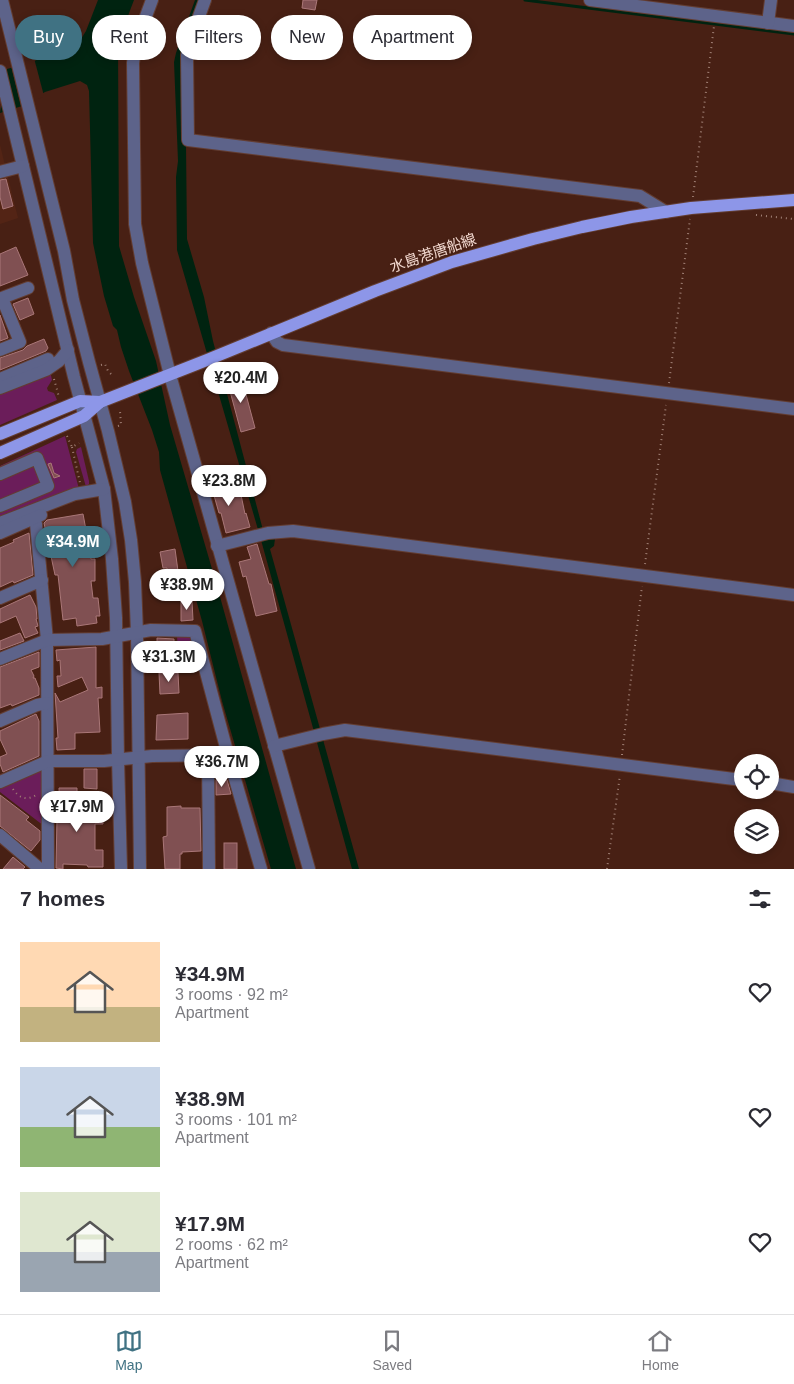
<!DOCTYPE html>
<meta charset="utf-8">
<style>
body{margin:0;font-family:Helvetica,"Noto Sans JP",sans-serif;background:#f7f7f7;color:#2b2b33;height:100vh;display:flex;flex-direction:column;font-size:19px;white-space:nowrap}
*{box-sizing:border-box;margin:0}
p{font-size:16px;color:#7c7c81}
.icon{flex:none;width:28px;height:28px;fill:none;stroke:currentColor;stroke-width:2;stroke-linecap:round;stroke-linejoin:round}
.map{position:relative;height:869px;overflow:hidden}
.drawer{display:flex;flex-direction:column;background:#fff;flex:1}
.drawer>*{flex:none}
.guide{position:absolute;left:15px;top:15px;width:500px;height:45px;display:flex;gap:10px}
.buttons{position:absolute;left:734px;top:754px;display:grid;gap:10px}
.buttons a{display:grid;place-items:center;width:45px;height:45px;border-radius:50%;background:#fff;box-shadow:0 2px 8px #0003;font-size:25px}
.price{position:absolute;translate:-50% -42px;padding:0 11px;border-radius:18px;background:#fff;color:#222;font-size:16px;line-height:32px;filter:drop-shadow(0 1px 2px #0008)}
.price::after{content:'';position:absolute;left:50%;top:30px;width:15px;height:11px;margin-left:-8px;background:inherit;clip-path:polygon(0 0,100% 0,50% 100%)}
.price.current{background:#407283;color:#fff}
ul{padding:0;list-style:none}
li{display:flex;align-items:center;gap:15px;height:125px;padding:0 20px}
li span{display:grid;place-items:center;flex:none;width:140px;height:100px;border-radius:0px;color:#555}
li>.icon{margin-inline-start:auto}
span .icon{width:60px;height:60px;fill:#fffc;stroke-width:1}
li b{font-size:21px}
h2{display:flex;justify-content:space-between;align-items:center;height:60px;padding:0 20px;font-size:21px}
.tag{padding:0 18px;border-radius:22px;background:#fff;box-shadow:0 2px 8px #0003;font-size:18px;line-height:45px}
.tag.current{background:#407283;color:#fff}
.tabs{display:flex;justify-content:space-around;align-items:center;height:70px;border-top:1px solid #e1e1e2;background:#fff;font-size:14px;color:#7c7c81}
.tabs a{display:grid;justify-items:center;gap:2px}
.tabs .current{color:#407283}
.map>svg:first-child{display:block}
.built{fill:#532415}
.green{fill:#6b1d5a}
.water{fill:#002310}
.pier{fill:#482014}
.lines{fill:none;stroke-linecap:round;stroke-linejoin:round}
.stream{stroke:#002310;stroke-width:3}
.building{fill:#805052;stroke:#aa7778}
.minor-casing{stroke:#633d32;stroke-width:14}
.major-casing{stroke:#633d32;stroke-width:14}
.path{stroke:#a18176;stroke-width:2;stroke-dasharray:1 4;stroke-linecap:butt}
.minor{stroke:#5d638a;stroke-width:12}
.major{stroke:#8d96e8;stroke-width:12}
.labels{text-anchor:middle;stroke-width:4;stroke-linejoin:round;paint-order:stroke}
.street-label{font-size:15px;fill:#f2d8cf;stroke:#482014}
</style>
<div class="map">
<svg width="794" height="869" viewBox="0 0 794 869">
<rect width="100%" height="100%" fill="#482014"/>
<path class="built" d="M0,145L18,218L0,224Z"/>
<g class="green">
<path d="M50,371L52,380L47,388L48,391L54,393L57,400L0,425V392Z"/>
<path d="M65,436L79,489L33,508H21L0,517V466Z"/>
<path d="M81,447L89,481V484L86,487L76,452L77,449Z"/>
<path d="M177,634H190L199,659H178Z"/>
<path d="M40,769L44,771V826L0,792V786Z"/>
</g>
<g class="water">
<path d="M98,0H134L118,42L119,246L134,297L156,361L170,425L217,586L287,838L296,869H271L222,701L202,621L160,470L159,452L152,430L129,371L121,347L117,330L113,326L104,296L93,243L89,91L87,85L80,81L45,92L22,106L0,113L7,69L32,62L73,44L81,39L86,31Z"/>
<path d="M195,0H202L188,37L186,144L187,239L204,297L213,341L263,530L275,539L274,546L270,549L359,869H352L261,540L177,250L176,177L178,161L174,62L176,53Z"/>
</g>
<path class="pier" d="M34,58L44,96L30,104L21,107L11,66Z"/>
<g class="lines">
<path class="stream" d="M525,0L794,34"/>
</g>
<g class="building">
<path d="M303,0H317L315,10L302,8Z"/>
<path d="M6,179L13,206L3,209L0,197V180Z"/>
<path d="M16,247L28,275L0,286V254Z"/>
<path d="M28,298L34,314L20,320L13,304Z"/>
<path d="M0,315L8,338L0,341Z"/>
<path d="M44,339L48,348L46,351L0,370V358L23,350L27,346Z"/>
<path d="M241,376L255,428L241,432L227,380Z"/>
<path d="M51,463L54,473L60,476L54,478L48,464Z"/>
<path d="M217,472L225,498L241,495L245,514L246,513L250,527L226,533L221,513H219L208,474Z"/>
<path d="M83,514L86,530H85L91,559H95V581H91L93,598H98L100,616H96L97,623L77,626L76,618L63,620L58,575H55L44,523L47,520Z"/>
<path d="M29,533L33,575L14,583L13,581L0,587V548L14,542L13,540Z"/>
<path d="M257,544L269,584H271L277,611L256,616L246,576L243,577L239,562L251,559L247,547Z"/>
<path d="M175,549L181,593L169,594L167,568H163L160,552Z"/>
<path d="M30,595L36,607L37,619H36L38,626L35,627L38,633L25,638L16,616L0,623V609Z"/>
<path d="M181,601H192L193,620L181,621Z"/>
<path d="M20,633L24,641L0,650V641Z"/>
<path d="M157,638L174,639V651L157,652Z"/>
<path d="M96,647V688L102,687V698H98L100,732L75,733V749L57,750L56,738H58L55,693L60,702L88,690L82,677L58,687L57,676H61L60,660L57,661L56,650Z"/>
<path d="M39,652V667L31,670L34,676L33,678H35L39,688V695L12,706L11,704L0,708V667Z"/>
<path d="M159,673H178L179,693L160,694Z"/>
<path d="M188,713V739L156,740L157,715Z"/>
<path d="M36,714L39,721V756L3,772L0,764V757L7,754L0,739V731Z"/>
<path d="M84,769H97V789L84,788Z"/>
<path d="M216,780H227L231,794L216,795Z"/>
<path d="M59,788H77V808L79,807V810H103V824H95V850H103V867H88L87,865L63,864V869L56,868L57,818H60Z"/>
<path d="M0,795L29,817L26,820L40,831V840L31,851L0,826Z"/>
<path d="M181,806V808H200L201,851L182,852V854H180V869H165L163,837L167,836V807Z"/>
<rect x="224" y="843" width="13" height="26"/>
<path d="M13,857L25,867L23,869H3Z"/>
</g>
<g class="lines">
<defs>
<g id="minor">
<path d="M2,0L64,251L73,300L89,362L108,431L125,502L131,540L135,582L137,633L140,869"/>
<path d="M152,0L136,43L133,63L135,224L142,263L170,375L309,869"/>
<path d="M205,0L193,33L187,55L188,140L640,196L666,212"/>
<path d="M590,0L794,26"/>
<path d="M768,23L771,0"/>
<path d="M0,71L74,377L104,489L112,559L116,618L118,759L121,869"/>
<path d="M0,172L23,166"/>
<path d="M271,333L277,342L283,345L794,409"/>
<path d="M0,350L20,342L2,298L28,288"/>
<path d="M0,379L48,359"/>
<path d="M0,388L46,370L59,361L68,350"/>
<path d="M0,474L37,458L48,486L0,506"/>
<path d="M31,512L36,524L47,640L48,869"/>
<path d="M0,523L75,494L104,489"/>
<path d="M0,533L41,515"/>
<path d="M217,546L268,533L293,531L794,595"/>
<path d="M0,598L42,580"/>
<path d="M0,659L47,640L102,639L151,630L195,631L228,755L261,869"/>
<path d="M0,721L37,705L47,703"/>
<path d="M274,746L323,734L345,730L742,780"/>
<path d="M208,755L209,869"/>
<path d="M0,782L48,761H104L152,756L228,755"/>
<path d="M770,783L794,787"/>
<path d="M0,835L40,869"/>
</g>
<g id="major">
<path d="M0,434L80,401L100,402"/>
<path d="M0,453L84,416L100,402L207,360L375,291L452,262L533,239L582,227L631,217L691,208L794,200"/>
</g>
</defs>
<use href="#minor" class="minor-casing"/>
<use href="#major" class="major-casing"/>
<g class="path">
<path d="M693,197L714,26"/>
<path d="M756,215L794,219"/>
<path d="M101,365L105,364L108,371L112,375"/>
<path d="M54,379L59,397"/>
<path d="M669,383L690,219"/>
<path d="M118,426L121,425L120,411"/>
<path d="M67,436L72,447L79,443"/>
<path d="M72,447L80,483"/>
<path d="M645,564L666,405"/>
<path d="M622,755L642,586"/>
<path d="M13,789C19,798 26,801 36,795"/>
<path d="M607,869L620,775"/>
</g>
<use href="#minor" class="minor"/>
<use href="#major" class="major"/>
</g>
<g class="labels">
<g class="street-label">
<text transform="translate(433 253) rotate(-19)" y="5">水島港唐船線</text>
</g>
</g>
</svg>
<div class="buttons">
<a><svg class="icon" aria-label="locate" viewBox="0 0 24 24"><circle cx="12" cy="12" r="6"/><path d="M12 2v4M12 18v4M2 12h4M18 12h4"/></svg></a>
<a><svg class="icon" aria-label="layers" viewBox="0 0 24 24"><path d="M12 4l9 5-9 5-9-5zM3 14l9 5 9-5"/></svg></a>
</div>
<b class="price" style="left:241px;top:404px">¥20.4M</b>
<b class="price" style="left:229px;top:507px">¥23.8M</b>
<b class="price current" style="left:73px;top:568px">¥34.9M</b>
<b class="price" style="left:187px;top:611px">¥38.9M</b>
<b class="price" style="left:169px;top:683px">¥31.3M</b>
<b class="price" style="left:222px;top:788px">¥36.7M</b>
<b class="price" style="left:77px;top:833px">¥17.9M</b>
<div class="guide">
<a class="tag current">Buy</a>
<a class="tag">Rent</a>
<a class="tag">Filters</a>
<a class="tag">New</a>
<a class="tag">Apartment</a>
</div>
</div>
<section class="drawer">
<h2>7 homes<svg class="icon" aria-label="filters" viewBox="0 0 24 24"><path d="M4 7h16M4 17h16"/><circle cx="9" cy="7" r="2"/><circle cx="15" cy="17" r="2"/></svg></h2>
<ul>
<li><span style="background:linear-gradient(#ffd9b3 65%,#c2b280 0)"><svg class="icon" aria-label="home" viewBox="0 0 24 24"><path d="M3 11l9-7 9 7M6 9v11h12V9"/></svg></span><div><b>¥34.9M</b><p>3 rooms · 92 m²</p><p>Apartment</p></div><svg class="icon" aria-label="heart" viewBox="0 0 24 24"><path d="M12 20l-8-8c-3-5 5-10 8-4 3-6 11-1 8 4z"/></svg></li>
<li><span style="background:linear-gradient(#c9d6e8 60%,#8fb573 0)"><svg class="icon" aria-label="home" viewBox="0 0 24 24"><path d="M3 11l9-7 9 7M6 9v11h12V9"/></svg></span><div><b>¥38.9M</b><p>3 rooms · 101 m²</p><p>Apartment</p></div><svg class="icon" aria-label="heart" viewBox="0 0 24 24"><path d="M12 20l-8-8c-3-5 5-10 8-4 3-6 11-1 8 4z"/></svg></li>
<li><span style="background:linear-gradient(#dfe7d0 60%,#9aa5b1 0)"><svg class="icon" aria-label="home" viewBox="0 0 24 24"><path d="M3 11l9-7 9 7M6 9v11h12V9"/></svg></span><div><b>¥17.9M</b><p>2 rooms · 62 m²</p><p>Apartment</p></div><svg class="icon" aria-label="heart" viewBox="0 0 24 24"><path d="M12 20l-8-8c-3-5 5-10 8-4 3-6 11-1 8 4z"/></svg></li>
</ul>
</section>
<nav class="tabs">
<a class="current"><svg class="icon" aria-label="map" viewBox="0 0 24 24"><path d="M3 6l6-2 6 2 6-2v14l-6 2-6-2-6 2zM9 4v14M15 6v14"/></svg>Map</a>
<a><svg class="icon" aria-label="saved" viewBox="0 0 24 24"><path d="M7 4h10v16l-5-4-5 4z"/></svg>Saved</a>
<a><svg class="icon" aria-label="home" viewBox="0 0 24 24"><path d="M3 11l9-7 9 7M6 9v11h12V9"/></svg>Home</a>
</nav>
